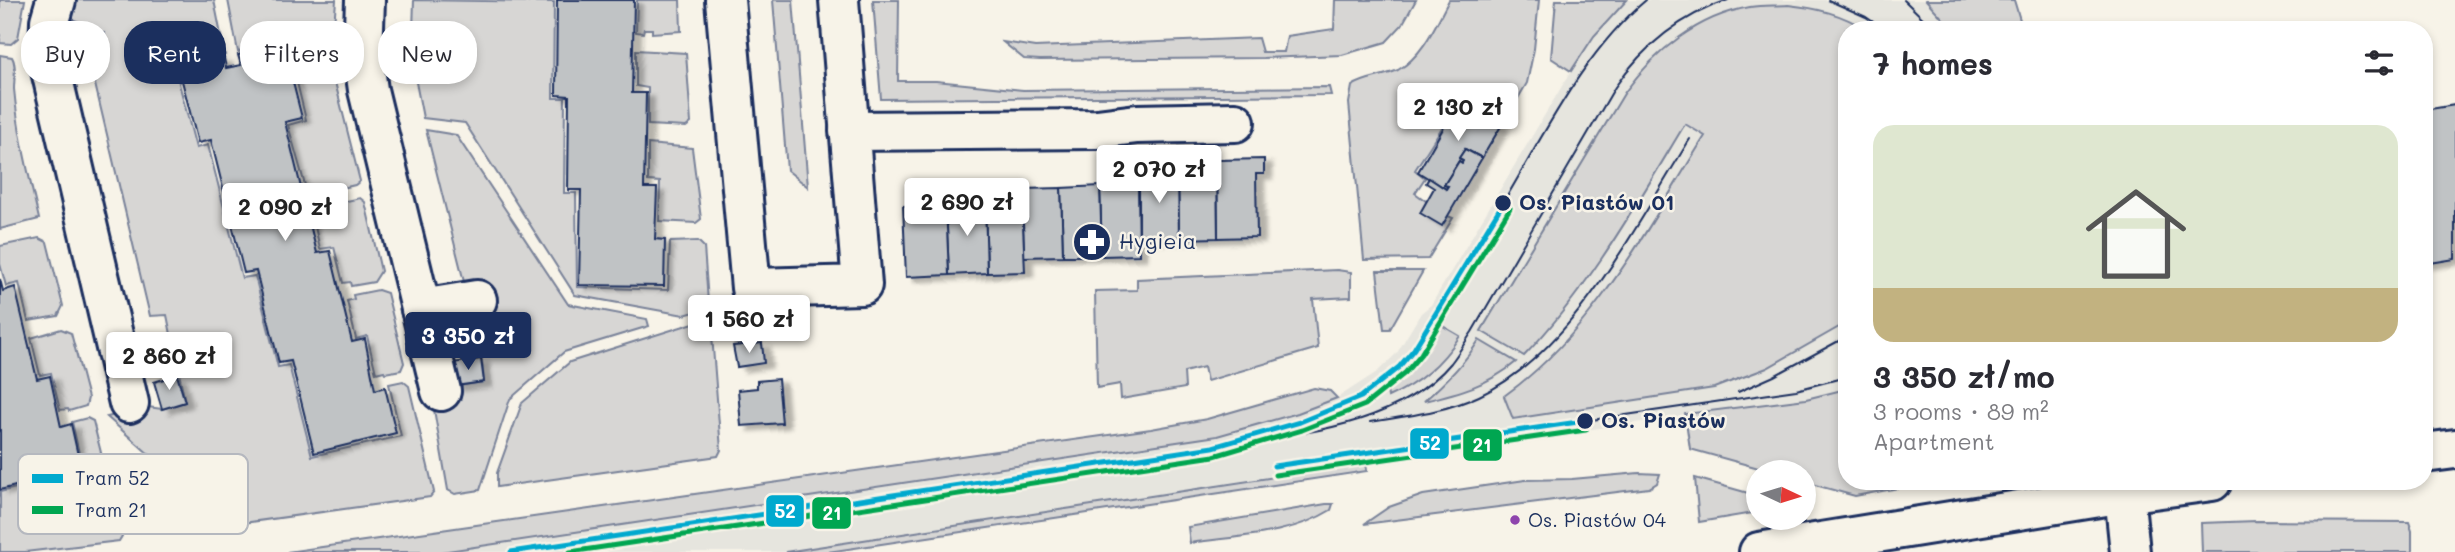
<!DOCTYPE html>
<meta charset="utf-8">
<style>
body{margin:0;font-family:Mali,sans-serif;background:#f7f7f7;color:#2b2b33;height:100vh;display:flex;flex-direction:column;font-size:26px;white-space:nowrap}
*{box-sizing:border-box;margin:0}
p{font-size:23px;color:#7c7c81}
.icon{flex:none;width:38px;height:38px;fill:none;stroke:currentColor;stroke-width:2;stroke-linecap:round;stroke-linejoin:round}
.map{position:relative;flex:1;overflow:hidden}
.sheet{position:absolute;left:1838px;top:21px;width:595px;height:469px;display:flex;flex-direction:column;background:#fff;border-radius:28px;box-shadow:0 4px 10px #0003}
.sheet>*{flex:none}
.top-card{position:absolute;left:21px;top:21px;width:665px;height:63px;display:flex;gap:14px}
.needle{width:46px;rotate:94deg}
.controls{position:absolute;left:1746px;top:460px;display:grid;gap:14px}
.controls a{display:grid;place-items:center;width:70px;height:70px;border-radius:50%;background:#fff;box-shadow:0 4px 10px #0003;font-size:35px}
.price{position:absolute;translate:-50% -60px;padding:0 16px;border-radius:7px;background:#fff;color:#222;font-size:23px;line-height:46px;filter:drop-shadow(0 2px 4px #0008)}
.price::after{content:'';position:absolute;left:50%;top:42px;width:21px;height:16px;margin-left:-10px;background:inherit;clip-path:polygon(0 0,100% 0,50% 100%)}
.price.active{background:#1b2f5e;color:#fff}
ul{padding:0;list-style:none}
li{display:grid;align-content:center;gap:14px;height:371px;padding:0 35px}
li span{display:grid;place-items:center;height:217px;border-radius:21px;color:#555}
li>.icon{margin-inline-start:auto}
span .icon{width:126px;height:126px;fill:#fffc;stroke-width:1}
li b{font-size:30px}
h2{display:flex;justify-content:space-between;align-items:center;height:84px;padding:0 35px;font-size:30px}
.tag{padding:0 24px;border-radius:28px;background:#fff;box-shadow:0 4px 10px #0003;font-size:24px;line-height:63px}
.tag.active{background:#1b2f5e;color:#fff}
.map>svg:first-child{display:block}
.built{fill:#e6e5de}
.green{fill:#d7d6d4;stroke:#798299;stroke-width:2}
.building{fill:#c0c3c5;stroke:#1b2f5e;stroke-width:2;filter:url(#shadow)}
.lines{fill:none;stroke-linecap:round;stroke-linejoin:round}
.minor-casing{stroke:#1b2f5e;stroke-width:44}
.minor{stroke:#f7f3e8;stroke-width:38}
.tram{stroke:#1b2f5e;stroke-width:2}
.tram-1-casing{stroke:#f7f3e8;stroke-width:10}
.tram-2-casing{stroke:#f7f3e8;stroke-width:10}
.tram-1{stroke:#00a9ce;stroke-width:5}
.tram-2{stroke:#00a651;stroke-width:5}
.stop-dot{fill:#1b2f5e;stroke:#f7f3e8;stroke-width:2.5}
.bus-dot{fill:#8e44ad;stroke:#f7f3e8;stroke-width:2.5}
.labels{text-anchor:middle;stroke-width:5;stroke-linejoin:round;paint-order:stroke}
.bus-label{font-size:19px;fill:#1b2f5e;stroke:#f7f3e8;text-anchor:start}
.stop-label{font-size:21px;font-weight:bold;fill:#1b2f5e;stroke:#f7f3e8;text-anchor:start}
.poi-label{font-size:21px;fill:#1b2f5e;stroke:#f7f3e8;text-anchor:start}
.key{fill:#f7f3e8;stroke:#b5b8bf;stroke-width:2}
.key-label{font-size:19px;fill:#1b2f5e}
.line-badge{stroke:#f7f3e8;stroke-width:2.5}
.badge-label{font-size:19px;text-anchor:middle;font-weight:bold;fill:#fff}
</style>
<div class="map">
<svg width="2455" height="552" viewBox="0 0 2455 552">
<defs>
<filter id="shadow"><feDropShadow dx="8" dy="4.5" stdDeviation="2" flood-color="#0004"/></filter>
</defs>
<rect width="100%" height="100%" fill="#f7f3e8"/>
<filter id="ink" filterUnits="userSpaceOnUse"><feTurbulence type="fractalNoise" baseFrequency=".0143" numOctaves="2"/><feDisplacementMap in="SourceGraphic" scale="14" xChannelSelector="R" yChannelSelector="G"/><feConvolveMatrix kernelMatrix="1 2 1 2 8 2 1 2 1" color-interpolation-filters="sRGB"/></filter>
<g filter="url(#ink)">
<path class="built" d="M1627,0H1926L1953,30H1846V389L1806,399L1414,454L785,552H441L1217,436L1298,413L1337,398L1377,372L1397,353L1421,313L1431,305L1571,71L1594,36Z"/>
<g class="green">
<path d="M0,0H25L18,38L11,44L0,43Z"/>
<path d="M73,0H214L225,55L175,68L196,148L208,145L242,278L255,276L278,367L289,365L312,456L401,436L389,384L403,381L409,386L434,492L430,497L229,525L107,417L148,407L162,409L185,402L167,315L150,316L95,84L105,33L72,19Z"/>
<path d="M228,0H336L333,40L335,82L360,181L355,185L308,196L288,125L306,120L287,41L238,52Z"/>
<path d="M414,0L554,2L553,98H565L564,193H576L577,287L668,290L670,242L698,241L704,247L708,302L706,309L684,315L575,295L465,123L423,118L412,62Z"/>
<path d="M637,0H680L681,31L652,33V29H644L643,33L636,32Z"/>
<path d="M773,0H793L808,187L787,170Z"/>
<path d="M873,0H899L898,81H936L1023,90L1329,87L1331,95L881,99Z"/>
<path d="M1335,0H1416L1402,25L1386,42L1342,55L1263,58L1040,60L1024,59L1003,42L1035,47L1258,38L1262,52H1284L1287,36L1334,29Z"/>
<path d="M1449,0H1539L1534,49L1527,83L1503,124L1460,99L1415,170L1425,178L1415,193L1430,204L1445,221L1448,216L1453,218L1428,259L1364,260L1349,103L1352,86C1366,77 1383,77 1398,70C1423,56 1436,24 1449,0Z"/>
<path d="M1556,0H1627L1594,36L1571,71L1551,58Z"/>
<path d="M1926,0H2014L2023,30H1953Z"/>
<path d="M1788,5C1817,8 1842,14 1867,30H1846V323L1767,368L1714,388L1513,419L1504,396C1594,332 1647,228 1705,136L1685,124C1636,205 1590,287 1524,356L1481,331L1625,92C1655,51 1698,16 1750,7C1762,5 1776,6 1788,5Z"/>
<path d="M636,50L686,53L691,123L686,127L648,125V88L636,86Z"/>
<path d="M0,55L12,57C17,65 14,79 14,89C18,133 29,176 39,219L0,229Z"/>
<path d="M426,130L456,135L568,304L647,319L649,326L564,352L510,399L480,490L455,494L448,490L433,404L452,387L484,382L478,317L482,286L464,282Z"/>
<path d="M648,144L692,148L701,219L696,223L659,221L660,182L648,181Z"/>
<path d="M360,198L365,202L381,271L374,282L351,286L350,282L343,283L334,247L320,249L311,209Z"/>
<path d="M39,238L47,242L63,306L58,316L28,321L19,283L6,286L0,264V246Z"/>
<path d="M1337,270L1351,272V297L1313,299L1318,348L1207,381L1204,367L1184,372L1185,388L1121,399L1120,384L1097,388L1095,291L1137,290V279Z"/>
<path d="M1377,271H1423L1390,329H1384Z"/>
<path d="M378,290L387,293L404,363L401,370L385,373L384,371L376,373L367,336L356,339L347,301L354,299L353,295Z"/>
<path d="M703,320L711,322L721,450L718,456L497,487V473L522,403L570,362Z"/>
<path d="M1441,325L1460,336C1441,364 1420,383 1388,397L1387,390L1415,363Z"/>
<path d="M61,329L71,333L88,398L86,406L69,411L68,409L60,410L51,373L40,375L31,338Z"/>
<path d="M1479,340L1516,362C1489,385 1458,393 1424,401C1446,382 1464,364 1479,340Z"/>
<path d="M1314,388L1330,391L1337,398L1298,413L1217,436L441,552H287L1151,429L1207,419Z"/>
<path d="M1846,389V481H1937L1855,496L1804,482V472H1773L1690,449L1685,414L1806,399Z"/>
<path d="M87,418L93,421L122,536L119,541L25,552H0V492L83,471L72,422Z"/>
<path d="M1366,463L1367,471L828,552H785Z"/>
<path d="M1639,473L1660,474L1657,483L1649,488L1364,524L1389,507L1423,495L1525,480L1572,479Z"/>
<path d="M1695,478L1759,496V512L1699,522Z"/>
<path d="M1326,504H1333L1331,510C1289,536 1237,536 1190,543L1188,527Z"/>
<path d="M2257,521L2409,522L2412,531V552H2202L2201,523Z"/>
</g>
<g class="building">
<path d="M557,0H634L632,93H646L644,188H657L655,239L665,240L664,286L579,285L581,190H568L569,96L556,95Z"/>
<path d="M283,43L302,118L285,122L317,253L330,251L352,342L365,339L375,390L385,387L396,433L314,453L291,361L279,363L256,271L244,273L211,140L198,143L179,69L224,58L226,68L241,65L238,55Z"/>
<path d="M1459,101L1501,126L1482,158L1465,149L1459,158L1463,160L1462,163L1459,161L1444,185L1448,186L1446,189L1418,172Z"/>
<path d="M2455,105V259L2424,264V110Z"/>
<path d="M1465,149L1482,158L1442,226L1420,213L1434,188L1426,183L1429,178L1446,189L1448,186L1444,185L1459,161L1462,163L1463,160L1459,158Z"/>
<path d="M1264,159V174H1256L1257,237L1218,238L1217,160Z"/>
<path d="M1217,169L1218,238L1179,239L1178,170Z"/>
<path d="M1139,170H1178L1179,239H1139Z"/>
<path d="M1138,185L1139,255L1102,256L1100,186Z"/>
<path d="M1100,186L1102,256H1063L1061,188Z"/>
<path d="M1061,188L1063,256L1024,257L1022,189Z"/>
<path d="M1022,201L1025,272L987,273L985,202Z"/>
<path d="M985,202L987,273L949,275L946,204Z"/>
<path d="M946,204L949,275L906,277L903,206Z"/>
<path d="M0,279L3,291L15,287L37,379L50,376L61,427L71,424L81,469L0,490Z"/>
<path d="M762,343L764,363L737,367L733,346Z"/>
<path d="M481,359L484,382L455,386L452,363Z"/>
<path d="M177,375L185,402L162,409L154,382Z"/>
<path d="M778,379L782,423L741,426L738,390L757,388V381Z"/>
</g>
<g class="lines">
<defs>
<g id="minor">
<path d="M56,0L50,21L49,62L129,403"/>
<path d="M365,0L363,54L368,90L441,391"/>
<path d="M725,0L751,288L862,285L839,0"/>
<path d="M849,131L1097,129L1137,124L1235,122"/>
<path d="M421,309L477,300"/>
<path d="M2424,453L2455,449"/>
<path d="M2124,493L2130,552"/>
<path d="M1759,552L2124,493L2212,481"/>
</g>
</defs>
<use href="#minor" class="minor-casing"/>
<use href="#minor" class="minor"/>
<g class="tram">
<path d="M1828,0L1866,17L1885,30"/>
<path d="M1904,0L1935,30"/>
<path d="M1503,203C1545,133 1583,53 1646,0"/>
<path d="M1738,392L1774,376L1846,337"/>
<path d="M1585,421L1796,390L1846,377"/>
<path d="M1370,422C1407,416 1445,412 1479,396C1572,354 1637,223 1690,139"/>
<path d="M1213,447C1293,434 1395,429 1451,363C1459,353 1465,342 1472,332L1615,87C1644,45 1680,16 1728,0"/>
</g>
<defs>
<g id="tram-1">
<path d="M1274,466L1585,421"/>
<path d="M511,552L1213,447L1300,422L1361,397L1399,367L1414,349L1503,203"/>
</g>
<g id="tram-2">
<path d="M1275,475L1586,430"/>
<path d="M570,552L1214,456L1302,430L1365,405L1405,373L1421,354L1510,208"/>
</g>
</defs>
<use href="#tram-1" class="tram-1-casing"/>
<use href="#tram-2" class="tram-2-casing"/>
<use href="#tram-1" class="tram-1"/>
<use href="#tram-2" class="tram-2"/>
</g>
</g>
<defs>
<symbol id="pharmacy-disc" viewBox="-11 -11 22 22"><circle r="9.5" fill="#1b2f5e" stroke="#f7f3e8"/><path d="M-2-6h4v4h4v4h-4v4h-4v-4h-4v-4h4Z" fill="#fff"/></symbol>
</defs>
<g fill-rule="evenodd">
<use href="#pharmacy-disc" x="1070" y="220" width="44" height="44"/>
</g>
<g class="stop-dot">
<circle cx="1503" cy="203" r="9"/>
<circle cx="1585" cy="421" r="9"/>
</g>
<circle class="bus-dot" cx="1515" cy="520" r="6"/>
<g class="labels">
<g class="bus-label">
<text x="1528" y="527">Os. Piastów 04</text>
</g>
<g class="stop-label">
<text x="1519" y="210">Os. Piastów 01</text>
<text x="1601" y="428">Os. Piastów</text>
</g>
<g class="poi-label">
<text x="1119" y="249">Hygieia</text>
</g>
</g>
<rect x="18" y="454" width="230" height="80" rx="10" class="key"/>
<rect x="32" y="474" width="31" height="9" fill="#00a9ce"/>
<rect x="32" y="506" width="31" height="8" fill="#00a651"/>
<g class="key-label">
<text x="75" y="485">Tram 52</text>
<text x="75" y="517">Tram 21</text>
</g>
<g class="line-badge">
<rect x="1409" y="427" width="41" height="33" rx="7" fill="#00a9ce"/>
<rect x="1462" y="428" width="41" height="34" rx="7" fill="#00a651"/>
<rect x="765" y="494" width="40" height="34" rx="7" fill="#00a9ce"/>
<rect x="811" y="496" width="41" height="34" rx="7" fill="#00a651"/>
</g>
<g class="badge-label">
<text x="1430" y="450">52</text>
<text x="1482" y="452">21</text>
<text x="785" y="518">52</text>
<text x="832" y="520">21</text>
</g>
</svg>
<div class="controls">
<a><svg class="needle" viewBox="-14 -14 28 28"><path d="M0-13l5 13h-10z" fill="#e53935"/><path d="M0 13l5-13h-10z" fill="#7c7c81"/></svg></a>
</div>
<b class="price" style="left:1458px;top:143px">2 130 zł</b>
<b class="price" style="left:1159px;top:205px">2 070 zł</b>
<b class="price" style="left:967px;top:238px">2 690 zł</b>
<b class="price" style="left:285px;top:243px">2 090 zł</b>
<b class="price" style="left:749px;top:355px">1 560 zł</b>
<b class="price active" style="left:468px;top:372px">3 350 zł</b>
<b class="price" style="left:169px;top:392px">2 860 zł</b>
<div class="top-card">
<a class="tag">Buy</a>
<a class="tag active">Rent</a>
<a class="tag">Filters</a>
<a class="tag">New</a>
</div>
<section class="sheet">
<h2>7 homes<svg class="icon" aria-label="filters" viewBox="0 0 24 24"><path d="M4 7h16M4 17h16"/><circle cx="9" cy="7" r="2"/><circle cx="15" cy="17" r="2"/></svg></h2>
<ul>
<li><span style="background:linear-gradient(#dfe7d0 75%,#c2b280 0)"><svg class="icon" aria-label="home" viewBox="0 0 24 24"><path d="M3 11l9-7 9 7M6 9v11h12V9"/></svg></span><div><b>3 350 zł/mo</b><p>3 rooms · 89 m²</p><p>Apartment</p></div></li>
</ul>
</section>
</div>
